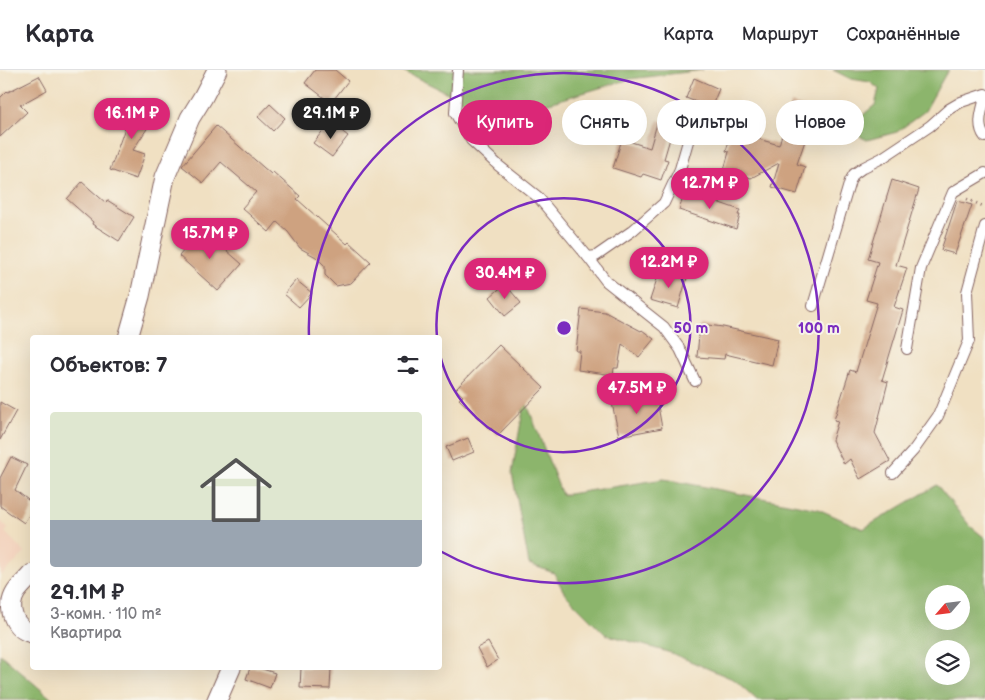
<!DOCTYPE html>
<html lang="ru">
<meta charset="utf-8">
<style>
body{margin:0;font-family:"Balsamiq Sans",sans-serif;background:#f7f7f7;color:#2b2b33;height:100vh;display:flex;flex-direction:column;font-size:19px;white-space:nowrap}
*{box-sizing:border-box;margin:0}
p{font-size:16px;color:#7c7c81}
.icon{flex:none;width:28px;height:28px;fill:none;stroke:currentColor;stroke-width:2;stroke-linecap:round;stroke-linejoin:round}
.map{position:relative;flex:1;overflow:hidden}
.drawer{position:absolute;left:30px;top:265px;width:412px;height:335px;display:flex;flex-direction:column;background:#fff;border-radius:5px;box-shadow:0 5px 20px #0002}
.drawer>*{flex:none}
.hud{position:absolute;left:458px;top:30px;width:452px;height:45px;display:flex;gap:10px}
.needle{width:32px;rotate:242deg}
.fabs{position:absolute;left:925px;top:515px;display:grid;gap:10px}
.fabs a{display:grid;place-items:center;width:45px;height:45px;border-radius:50%;background:#fff;box-shadow:0 5px 20px #0002;font-size:25px}
.price{position:absolute;translate:-50% -42px;padding:0 11px;border-radius:18px;background:#db2777;color:#fff;font-size:16px;line-height:32px;filter:drop-shadow(0 1px 2px #0008)}
.price::after{content:'';position:absolute;left:50%;top:30px;width:15px;height:11px;margin-left:-8px;background:inherit;clip-path:polygon(0 0,100% 0,50% 100%)}
.price.current{background:#222;color:#fff}
ul{padding:0;list-style:none}
li{display:grid;align-content:center;gap:10px;height:265px;padding:0 20px}
li+li{border-top:1px solid #e1e1e2}
li span{display:grid;place-items:center;height:155px;border-radius:5px;color:#555}
li>.icon{margin-inline-start:auto}
span .icon{width:90px;height:90px;fill:#fffc;stroke-width:1}
li b{font-size:21px}
h2{display:flex;justify-content:space-between;align-items:center;height:60px;padding:0 20px;font-size:21px}
.tag{padding:0 18px;border-radius:22px;background:#fff;box-shadow:0 5px 20px #0002;font-size:18px;line-height:45px}
.tag.current{background:#db2777;color:#fff}
header{display:flex;align-items:center;gap:30px;box-sizing:border-box;height:70px;padding:0 25px;background:#fff;border-bottom:1px solid #e1e1e2}
header strong{font-size:24px}
nav{display:flex;gap:28px;margin-inline-start:auto;font-size:18px}
.map>svg:first-child{display:block}
.built{fill:#f3d4bf}
.forest{fill:#8cb56c;stroke:#6b6a4c;fill-rule:evenodd}
.building{fill:#cea280}
.lines{fill:none;stroke-linecap:round;stroke-linejoin:round}
.lane-casing{stroke:#846360;stroke-width:12}
.street-casing{stroke:#846360;stroke-width:21}
.path{stroke:#846360;stroke-width:3;stroke-dasharray:1 4;stroke-linecap:butt}
.lane{stroke:#fff;stroke-width:10}
.street{stroke:#fff;stroke-width:19}
.ring{fill:none;stroke:#7b2cbf;stroke-width:2.5}
.centre{fill:#7b2cbf;stroke:#f7f3e8;stroke-width:2.5}
.ring-label{font-size:15px;text-anchor:middle;font-weight:bold;fill:#7b2cbf;stroke:#f7f3e8;stroke-width:4;stroke-linejoin:round;paint-order:stroke}
</style>
<header>
<strong>Карта</strong>
<nav><a>Карта</a><a>Маршрут</a><a>Сохранённые</a></nav>
</header>
<div class="map">
<svg width="985" height="630" viewBox="0 0 985 630">
<rect width="100%" height="100%" fill="#f7f3e8"/>
<filter id="ink" filterUnits="userSpaceOnUse"><feTurbulence type="fractalNoise" baseFrequency=".02" numOctaves="2"/><feDisplacementMap in="SourceGraphic" scale="10" xChannelSelector="R" yChannelSelector="G"/><feConvolveMatrix kernelMatrix="1 2 1 2 8 2 1 2 1" color-interpolation-filters="sRGB"/></filter>
<filter id="wash" filterUnits="userSpaceOnUse"><feTurbulence type="fractalNoise" baseFrequency=".0096" numOctaves="4" result="noise"/><feDisplacementMap in="SourceGraphic" scale="20" xChannelSelector="R" yChannelSelector="G"/><feGaussianBlur stdDeviation="1.12" result="paint"/><feColorMatrix in="noise" values="0 0 0 0 0 0 0 0 0 0 0 0 0 0 0 0 0 1.4 0 .05"/><feComposite in="paint" operator="in"/></filter>
<g filter="url(#wash)">
<rect width="100%" height="100%" fill="#f0e0c2"/>
<path class="built" d="M0,450L8,459L5,462L25,483L1,506Z"/>
<g class="forest">
<path d="M401,0H703L630,9L498,48Z"/>
<path d="M833,0H949L945,5L925,41L897,62L867,70L861,67L857,62V53L864,44L875,35L879,19L870,12L851,9Z"/>
<path d="M525,329L562,425L664,409L818,439L863,459L937,415L970,456L985,468V630H757L735,610L671,583L605,564L565,524L554,503L529,494L512,403ZM934,524H961V551H934ZM934,579H961V606H934Z"/>
<path d="M0,584L53,630H0Z"/>
</g>
<g id="blocks">
<g class="building">
<path d="M315,0H335L348,11L331,33L305,13Z"/>
<path d="M39,6L47,20L20,35L27,42L0,67V28L7,21L8,22Z"/>
<path d="M694,8L719,19L711,38L686,28Z"/>
<path d="M133,30L156,45L133,80L145,84L136,109L110,100L126,55L120,51Z"/>
<path d="M791,33L833,45L827,67L818,65L816,71L806,68L797,94L805,97L797,124L772,117L779,93L751,108L724,100L729,82L726,81L730,67L737,69L738,63L779,75Z"/>
<path d="M270,34L285,48L273,61L258,47Z"/>
<path d="M658,50L674,55L664,89L668,90L661,110L643,104L641,107L613,98L622,69L650,78Z"/>
<path d="M330,52L348,66L332,87L313,73Z"/>
<path d="M216,56L271,104L273,102L300,126L297,129L347,174L349,172L371,192L351,213L336,216L325,205V196L316,187L300,178L288,162L277,152L269,162L242,138L256,122L221,92L203,113L182,96Z"/>
<path d="M892,110L919,119L896,195L907,198L894,237L903,240L882,310L888,312L875,363L890,391L860,409L850,389L844,394L832,370L838,351L834,350L850,300L856,302L877,233L866,230L878,192L868,189Z"/>
<path d="M82,112L106,133L107,130L134,147L119,171L92,154L93,152L67,129Z"/>
<path d="M685,121L740,140L738,145H740L736,159L679,140Z"/>
<path d="M957,131L972,135L955,184L941,180Z"/>
<path d="M202,159L242,194L218,221L179,186Z"/>
<path d="M660,200L687,208L678,238L650,230Z"/>
<path d="M296,210L312,223L299,237L284,224Z"/>
<path d="M505,214L521,233L505,246L490,227Z"/>
<path d="M581,239L605,242L641,261L642,260L654,269L639,287L622,274L618,298H614L613,305L578,300L580,281H576Z"/>
<path d="M700,254L723,257L778,269L772,295L725,284L724,289L697,287Z"/>
<path d="M499,275L544,318L498,365L491,358L490,360L459,329L463,326L456,319Z"/>
<path d="M656,325L662,358L619,366L612,333Z"/>
<path d="M0,332L16,341L0,370Z"/>
<path d="M468,368L474,382L452,391L446,377Z"/>
<path d="M11,387L27,395L15,420L32,433V440L24,453L0,436V408Z"/>
<path d="M488,572L498,590L487,597L477,578Z"/>
<path d="M250,598H259L275,603L270,618L246,609Z"/>
<path d="M301,598H331L330,619L300,618Z"/>
</g>
</g>
</g>
<g filter="url(#ink)">
<use href="#blocks" fill-opacity="0" stroke="#846360" stroke-width="1"/>
<g class="lines">
<defs>
<g id="lane">
<path d="M458,0L455,43L471,70L499,96L538,127L588,187L596,186L632,161L664,133L680,99L695,47"/>
<path d="M985,28C982,40 976,56 985,67"/>
<path d="M588,187L606,211L664,257L680,279L695,311"/>
<path d="M813,236L850,111L854,104L864,97L882,88L930,56L949,39L961,32L985,24"/>
<path d="M907,279L921,198L953,122L985,103"/>
<path d="M893,403L913,381L938,346L969,271L967,222L985,156"/>
</g>
<g id="street">
<path d="M128,268L140,226L165,107L190,48L203,27L217,0"/>
<path d="M32,504C27,510 21,515 16,522C6,538 14,559 32,563"/>
<path d="M217,630L231,598"/>
</g>
</defs>
<use href="#lane" class="lane-casing"/>
<use href="#street" class="street-casing"/>
<path class="path" d="M967,129L985,137"/>
<use href="#lane" class="lane"/>
<use href="#street" class="street"/>
</g>
</g>
<g class="ring">
<path d="M437 267A127 127 0 1 1 440 285"/>
<path d="M309 267A255 255 0 1 1 440 481"/>
</g>
<circle cx="564" cy="258" r="8" class="centre"/>
<g class="ring-label">
<text x="691" y="263">50 m</text>
<text x="819" y="263">100 m</text>
</g>
</svg>
<div class="fabs">
<a><svg class="needle" viewBox="-14 -14 28 28"><path d="M0-13l5 13h-10z" fill="#e53935"/><path d="M0 13l5-13h-10z" fill="#7c7c81"/></svg></a>
<a><svg class="icon" aria-label="layers" viewBox="0 0 24 24"><path d="M12 4l9 5-9 5-9-5zM3 14l9 5 9-5"/></svg></a>
</div>
<b class="price" style="left:132px;top:70px">16.1M ₽</b>
<b class="price current" style="left:331px;top:70px">29.1M ₽</b>
<b class="price" style="left:710px;top:140px">12.7M ₽</b>
<b class="price" style="left:210px;top:190px">15.7M ₽</b>
<b class="price" style="left:669px;top:219px">12.2M ₽</b>
<b class="price" style="left:505px;top:230px">30.4M ₽</b>
<b class="price" style="left:637px;top:345px">47.5M ₽</b>
<div class="hud">
<a class="tag current">Купить</a>
<a class="tag">Снять</a>
<a class="tag">Фильтры</a>
<a class="tag">Новое</a>
</div>
<section class="drawer">
<h2>Объектов: 7<svg class="icon" aria-label="filters" viewBox="0 0 24 24"><path d="M4 7h16M4 17h16"/><circle cx="9" cy="7" r="2"/><circle cx="15" cy="17" r="2"/></svg></h2>
<ul>
<li><span style="background:linear-gradient(#dfe7d0 70%,#9aa5b1 0)"><svg class="icon" aria-label="home" viewBox="0 0 24 24"><path d="M3 11l9-7 9 7M6 9v11h12V9"/></svg></span><div><b>29.1M ₽</b><p>3-комн. · 110 m²</p><p>Квартира</p></div></li>
</ul>
</section>
</div>
